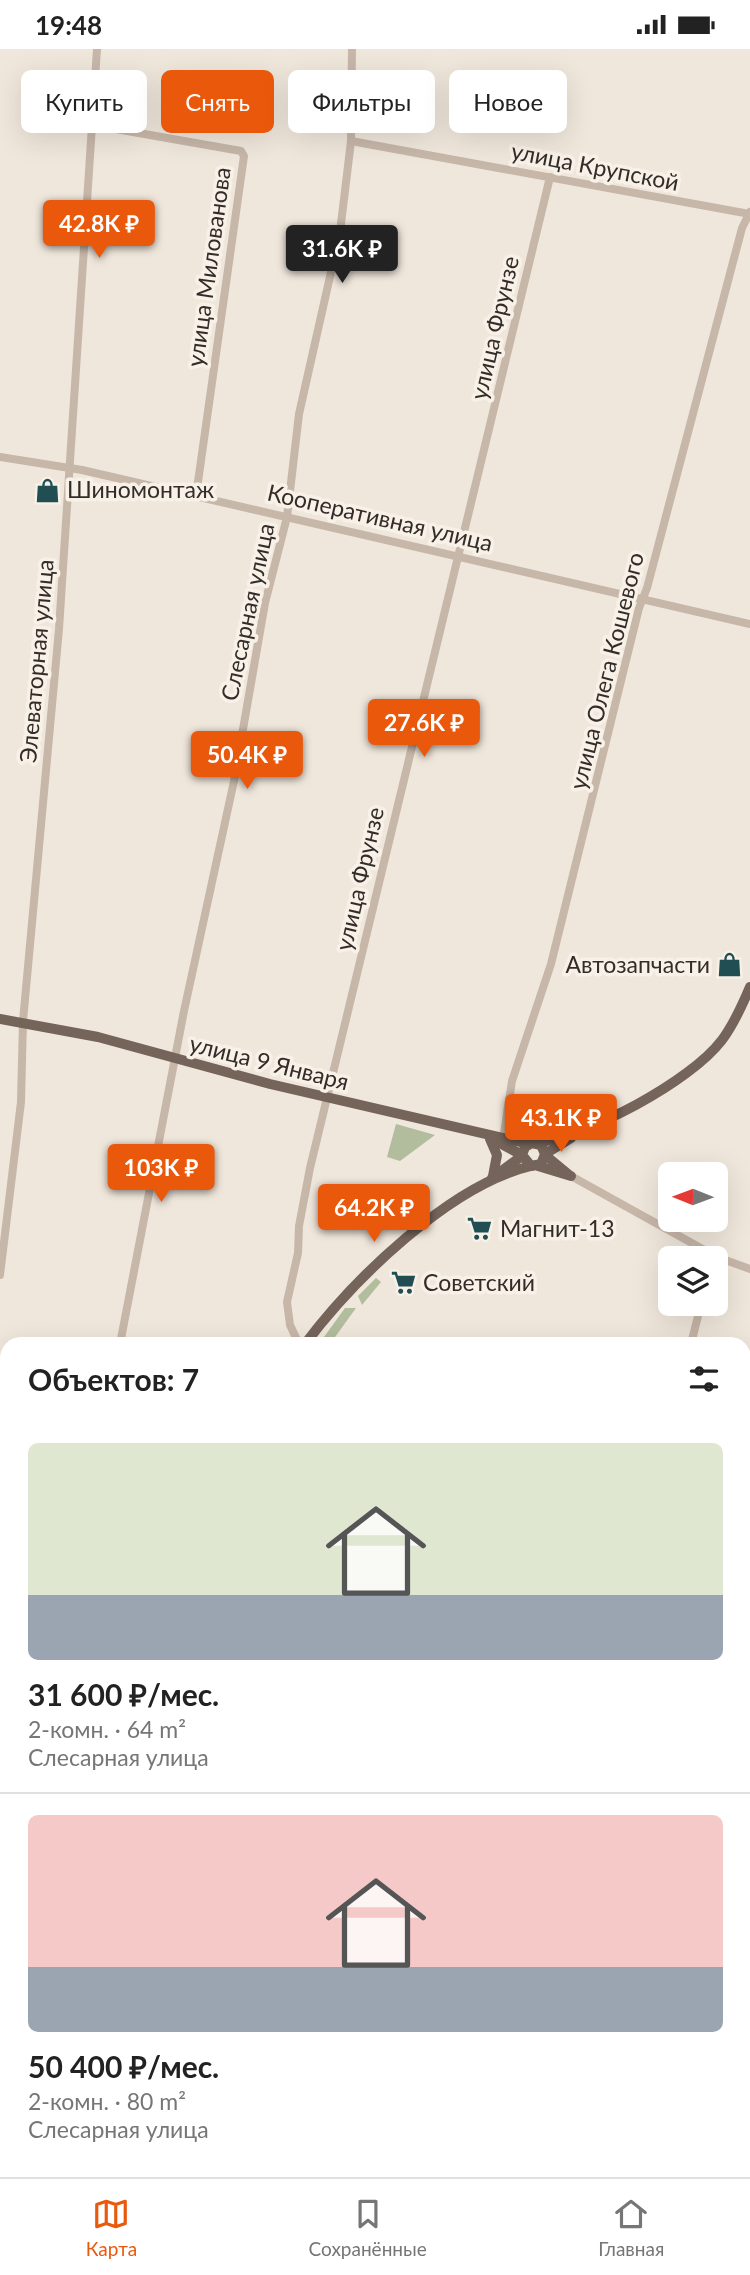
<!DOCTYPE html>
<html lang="ru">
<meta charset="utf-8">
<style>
body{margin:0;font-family:Lato,sans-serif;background:#f2f2f2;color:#222;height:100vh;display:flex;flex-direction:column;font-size:26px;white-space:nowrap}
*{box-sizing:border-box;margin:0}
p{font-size:23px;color:#767676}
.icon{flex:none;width:38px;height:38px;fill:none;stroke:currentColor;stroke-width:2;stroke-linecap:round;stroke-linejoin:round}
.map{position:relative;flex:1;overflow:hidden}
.side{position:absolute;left:0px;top:1288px;width:751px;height:840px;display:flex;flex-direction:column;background:#fff;border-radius:21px 21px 0 0;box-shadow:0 7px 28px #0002}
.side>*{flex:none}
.banner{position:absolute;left:21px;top:21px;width:709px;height:63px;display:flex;gap:14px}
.needle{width:46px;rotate:271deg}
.fabs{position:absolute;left:658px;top:1113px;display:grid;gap:14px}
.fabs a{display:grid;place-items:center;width:70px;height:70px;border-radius:10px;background:#fff;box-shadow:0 7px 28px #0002;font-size:35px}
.price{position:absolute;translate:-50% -60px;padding:0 16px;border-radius:7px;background:#ea580c;color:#fff;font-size:23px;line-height:46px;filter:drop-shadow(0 2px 4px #0008)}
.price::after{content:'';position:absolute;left:50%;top:42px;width:21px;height:16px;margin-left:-10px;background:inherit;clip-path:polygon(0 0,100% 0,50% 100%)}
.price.active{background:#222;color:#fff}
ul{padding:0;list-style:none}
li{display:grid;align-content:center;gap:14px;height:371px;padding:0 28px}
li+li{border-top:2px solid #e0e0e0}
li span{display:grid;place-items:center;height:217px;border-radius:10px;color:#555}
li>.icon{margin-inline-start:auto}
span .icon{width:126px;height:126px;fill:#fffc;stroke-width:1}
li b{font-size:30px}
h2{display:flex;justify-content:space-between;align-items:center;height:84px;padding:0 28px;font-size:30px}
.chip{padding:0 24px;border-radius:10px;background:#fff;box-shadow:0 7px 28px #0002;font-size:24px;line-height:63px}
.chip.active{background:#ea580c;color:#fff}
.status{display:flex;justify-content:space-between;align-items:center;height:49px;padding:0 35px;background:#fff;direction:ltr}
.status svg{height:19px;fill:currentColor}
.tab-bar{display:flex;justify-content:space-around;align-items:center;height:98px;border-top:2px solid #e0e0e0;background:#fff;font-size:19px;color:#767676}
.tab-bar a{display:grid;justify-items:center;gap:4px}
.tab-bar .active{color:#ea580c}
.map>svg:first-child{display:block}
.green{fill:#b2bd9d}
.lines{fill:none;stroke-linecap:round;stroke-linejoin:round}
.minor{stroke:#c7b7a9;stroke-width:8}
.major{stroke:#75645a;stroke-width:10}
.labels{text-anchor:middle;stroke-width:7;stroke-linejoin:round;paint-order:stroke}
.street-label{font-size:23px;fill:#342c28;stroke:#f8f1e8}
.poi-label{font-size:23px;fill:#342c28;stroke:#f8f1e8;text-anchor:start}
</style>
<div class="status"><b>19:48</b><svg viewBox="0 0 49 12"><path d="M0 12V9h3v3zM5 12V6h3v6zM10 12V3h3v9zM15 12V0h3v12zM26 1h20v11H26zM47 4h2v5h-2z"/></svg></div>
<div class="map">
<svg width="750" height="2128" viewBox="0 0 750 2128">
<rect width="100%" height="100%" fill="#f0e7dc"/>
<g class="green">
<path d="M554,1073L572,1075C555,1083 536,1096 517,1088L515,1081Z"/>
<path d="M396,1075L435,1086L400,1112L387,1108Z"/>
<path d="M376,1229L381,1233L362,1256L358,1247Z"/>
<path d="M345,1259H356L330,1295L324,1288Z"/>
<path d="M750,1651V2075L744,2070V1655Z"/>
<path d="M515,2121H554L548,2128H524Z"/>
</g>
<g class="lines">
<g class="minor">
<path d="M93,76L241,102L244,107L196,447"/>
<path d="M351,92L750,165"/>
<path d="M0,408L82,421L750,575"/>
<path d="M503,1090L512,1032L551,915L639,559L647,539L742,179L750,163"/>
<path d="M571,1127L717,1208L750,1220"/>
<path d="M0,1226L21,1053L23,972L59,580L97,0"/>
<path d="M120,1295L184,962L234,732L265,554L287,468L299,365L340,183L351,92L352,0"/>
<path d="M299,1295L290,1276L287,1253L298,1204L299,1177L310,1119L550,128"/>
<path d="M691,1295L701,1255"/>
<path d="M0,1381L7,1382"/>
<path d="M744,1453L750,1454"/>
<path d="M744,1592L750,1595"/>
<path d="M0,1805L7,1810"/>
<path d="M0,2007L7,2012"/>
<path d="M187,2121L195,2128"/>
<path d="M475,2121L486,2128"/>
<path d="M586,2128L589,2121"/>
</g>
<g class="major">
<path d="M0,970L98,988L270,1035L529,1095"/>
<path d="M490,1090L497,1106L493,1127"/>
<path d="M496,1092L522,1106L531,1117L541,1115L545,1105L541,1096L532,1094L525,1098L522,1106"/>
<path d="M536,1094C589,1086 689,1034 722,991C734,975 742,957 750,938"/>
<path d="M545,1105L571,1089"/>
<path d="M545,1106L568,1125"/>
<path d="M538,1117L571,1127"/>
<path d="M492,1129L522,1107"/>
<path d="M305,1295C354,1230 450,1136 531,1117"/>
<path d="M0,1765L7,1754"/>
</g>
</g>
<defs>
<symbol id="shop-bare" viewBox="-9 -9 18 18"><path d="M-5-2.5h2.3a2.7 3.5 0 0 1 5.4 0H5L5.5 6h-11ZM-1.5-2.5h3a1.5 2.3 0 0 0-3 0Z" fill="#214e52" stroke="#f8f1e8" stroke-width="2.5" paint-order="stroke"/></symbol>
<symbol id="supermarket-bare" viewBox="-9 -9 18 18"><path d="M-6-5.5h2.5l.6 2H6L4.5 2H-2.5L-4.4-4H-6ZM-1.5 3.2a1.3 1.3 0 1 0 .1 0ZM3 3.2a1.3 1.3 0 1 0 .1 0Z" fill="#214e52" stroke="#f8f1e8" stroke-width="2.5" paint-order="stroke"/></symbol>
</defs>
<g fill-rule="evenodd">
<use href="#shop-bare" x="30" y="424" width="35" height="35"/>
<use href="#shop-bare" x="712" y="898" width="35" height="35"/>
<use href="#supermarket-bare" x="462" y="1162" width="35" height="35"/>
<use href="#supermarket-bare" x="386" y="1216" width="35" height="35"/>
</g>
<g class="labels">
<g class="street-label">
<text transform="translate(595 118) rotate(11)" y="8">улица Крупской</text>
<text transform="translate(209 218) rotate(-82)" y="8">улица Милованова</text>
<text transform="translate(495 279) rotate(-77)" y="8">улица Фрунзе</text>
<text transform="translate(380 469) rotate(13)" y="8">Кооперативная улица</text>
<text transform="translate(248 563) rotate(-78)" y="8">Слесарная улица</text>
<text transform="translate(37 612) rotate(-85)" y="8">Элеваторная улица</text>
<text transform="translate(607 622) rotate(-76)" y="8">улица Олега Кошевого</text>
<text transform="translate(360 830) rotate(-77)" y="8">улица Фрунзе</text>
<text transform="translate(269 1014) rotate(14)" y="8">улица 9 Января</text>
</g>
<g class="poi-label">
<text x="67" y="449">Шиномонтаж</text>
<text x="710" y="924" text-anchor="end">Автозапчасти</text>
<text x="500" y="1188">Магнит-13</text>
<text x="423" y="1242">Советский</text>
</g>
</g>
</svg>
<div class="fabs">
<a><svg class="needle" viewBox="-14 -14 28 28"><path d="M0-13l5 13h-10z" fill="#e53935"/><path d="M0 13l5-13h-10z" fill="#767676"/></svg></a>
<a><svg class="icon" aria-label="layers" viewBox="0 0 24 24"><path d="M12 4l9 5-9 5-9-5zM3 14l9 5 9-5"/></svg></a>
</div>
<b class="price" style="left:99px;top:211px">42.8K ₽</b>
<b class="price active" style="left:342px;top:236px">31.6K ₽</b>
<b class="price" style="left:424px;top:710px">27.6K ₽</b>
<b class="price" style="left:247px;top:742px">50.4K ₽</b>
<b class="price" style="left:561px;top:1105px">43.1K ₽</b>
<b class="price" style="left:161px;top:1155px">103K ₽</b>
<b class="price" style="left:374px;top:1195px">64.2K ₽</b>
<div class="banner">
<a class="chip">Купить</a>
<a class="chip active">Снять</a>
<a class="chip">Фильтры</a>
<a class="chip">Новое</a>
</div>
<section class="side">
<h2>Объектов: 7<svg class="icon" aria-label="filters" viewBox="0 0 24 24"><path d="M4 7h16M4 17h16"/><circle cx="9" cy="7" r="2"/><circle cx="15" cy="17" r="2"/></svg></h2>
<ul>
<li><span style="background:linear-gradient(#dfe7d0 70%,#9aa5b1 0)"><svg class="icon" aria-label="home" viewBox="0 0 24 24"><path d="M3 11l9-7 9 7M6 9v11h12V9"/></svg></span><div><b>31 600 ₽/мес.</b><p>2-комн. · 64 m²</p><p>Слесарная улица</p></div></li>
<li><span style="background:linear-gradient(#f6c9c9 70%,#9aa5b1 0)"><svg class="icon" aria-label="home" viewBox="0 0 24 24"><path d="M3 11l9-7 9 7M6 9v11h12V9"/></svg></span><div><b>50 400 ₽/мес.</b><p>2-комн. · 80 m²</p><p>Слесарная улица</p></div></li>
</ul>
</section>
</div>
<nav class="tab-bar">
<a class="active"><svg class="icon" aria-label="map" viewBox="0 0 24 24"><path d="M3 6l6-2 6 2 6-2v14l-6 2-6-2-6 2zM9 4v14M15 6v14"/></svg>Карта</a>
<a><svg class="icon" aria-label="saved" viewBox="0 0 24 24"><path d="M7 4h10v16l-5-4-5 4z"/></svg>Сохранённые</a>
<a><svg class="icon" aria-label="home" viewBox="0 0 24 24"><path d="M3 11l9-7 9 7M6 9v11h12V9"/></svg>Главная</a>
</nav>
